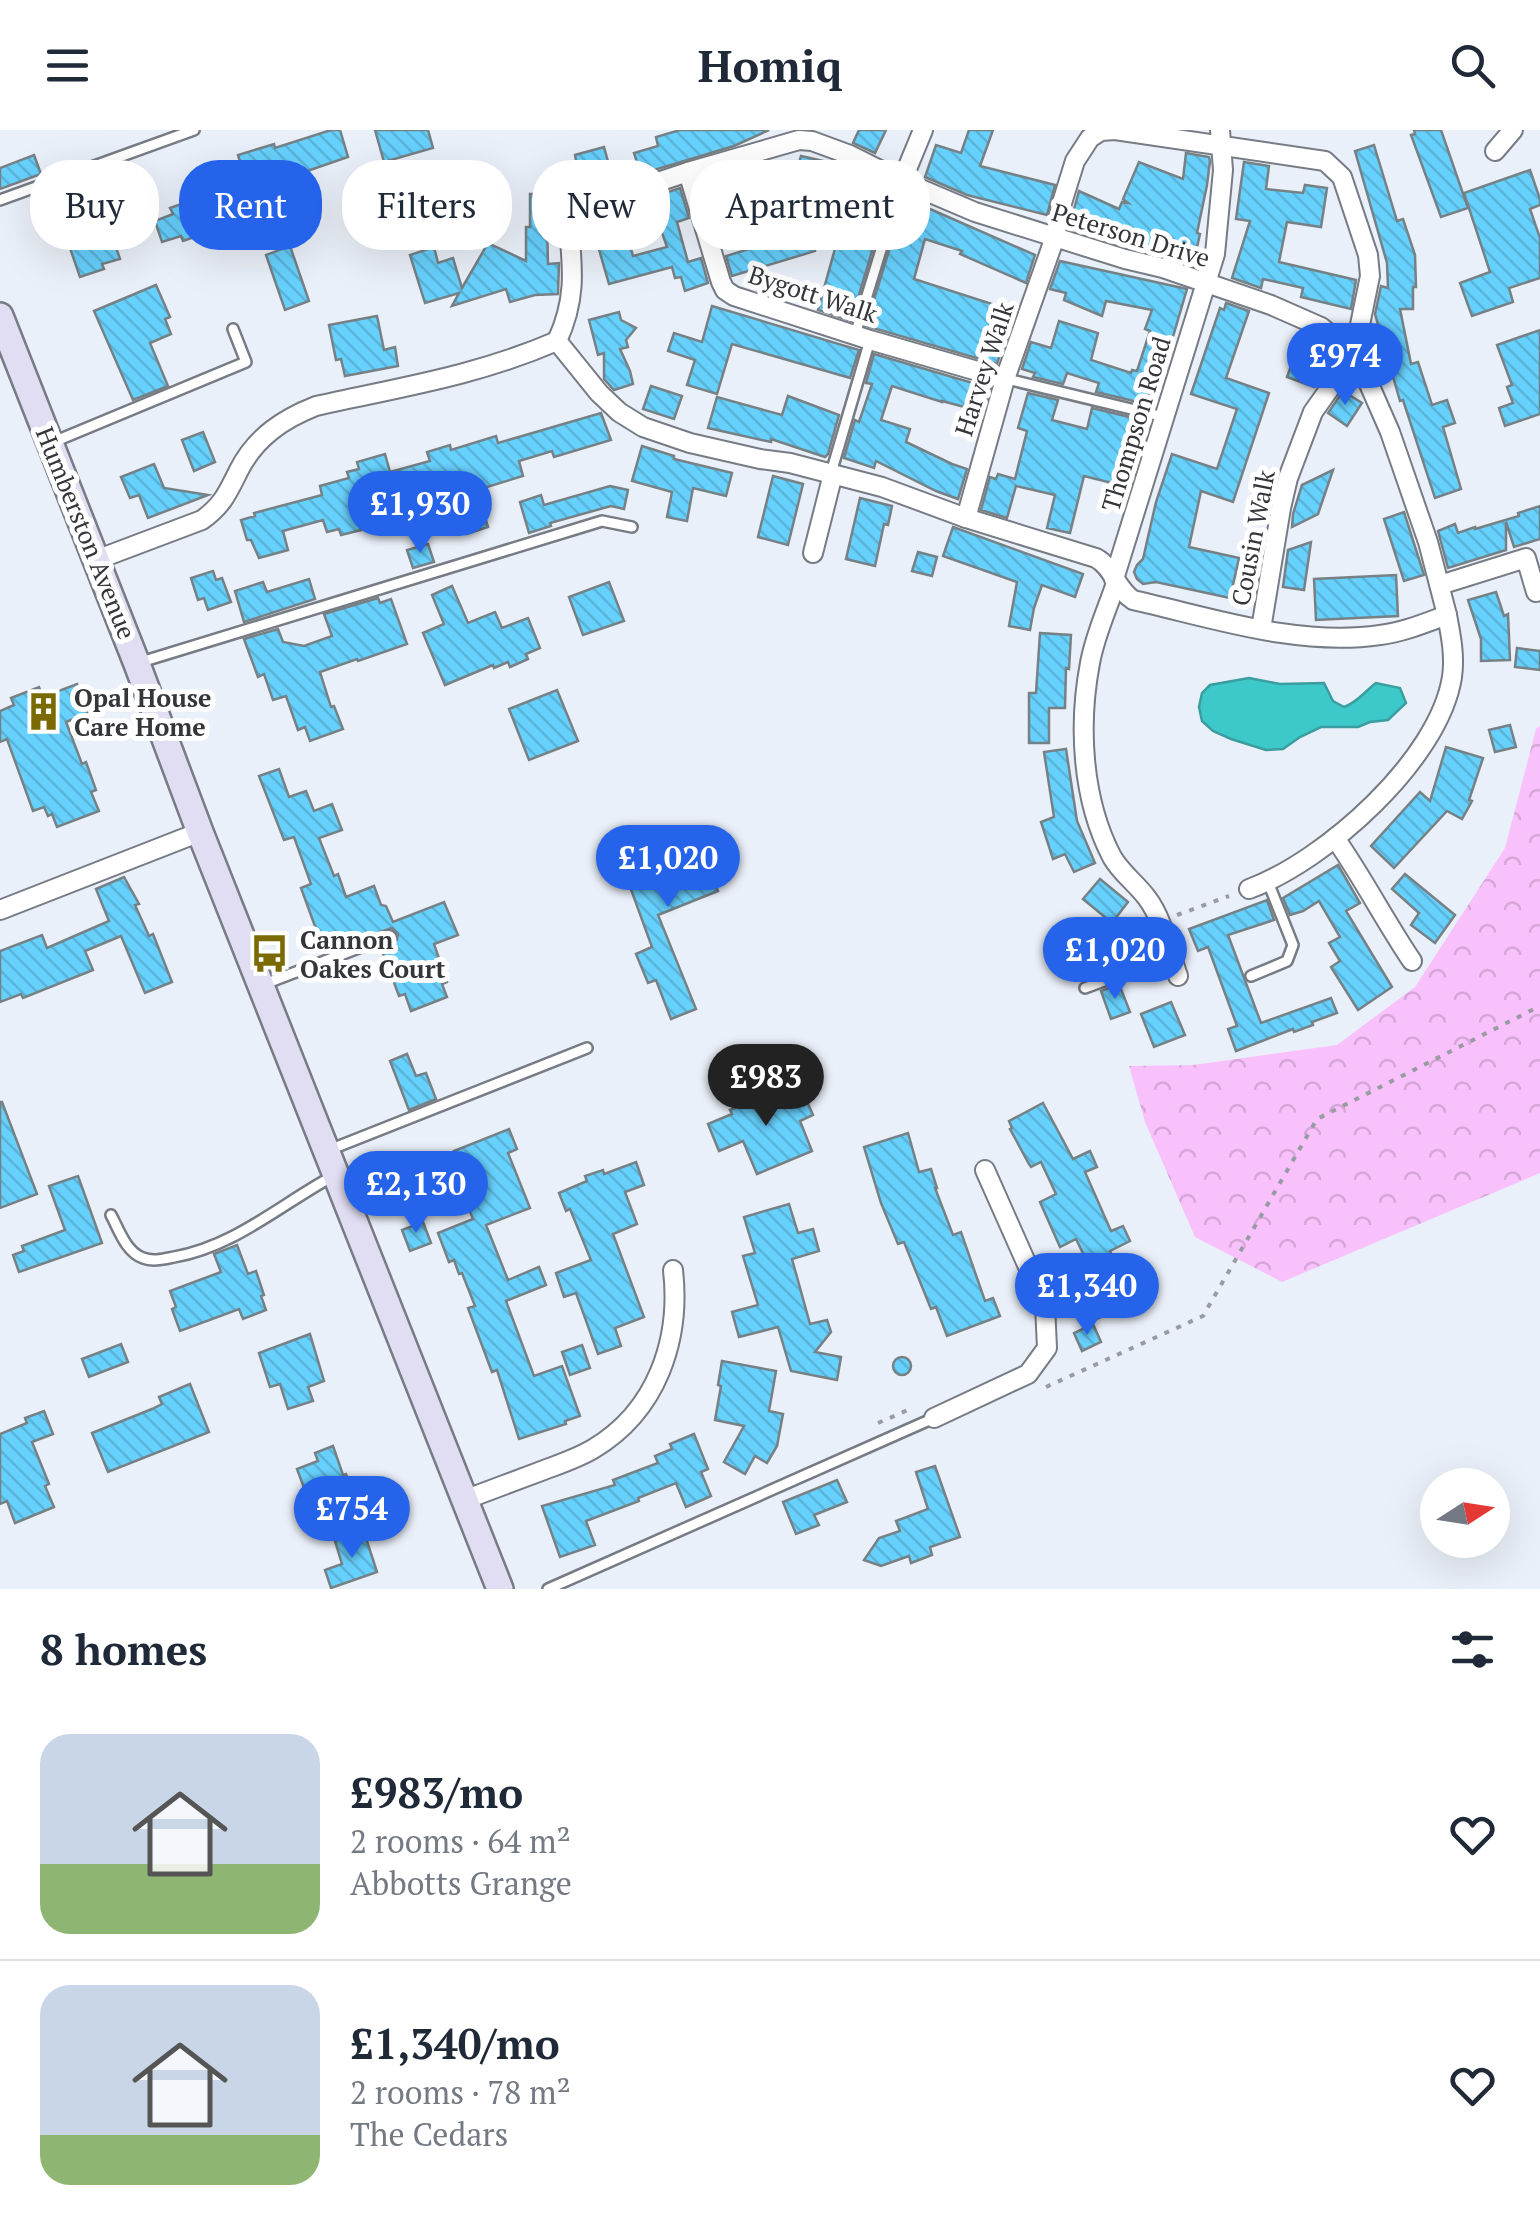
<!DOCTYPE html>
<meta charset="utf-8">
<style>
body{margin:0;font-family:"PT Serif",serif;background:#f2f2f3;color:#1f2937;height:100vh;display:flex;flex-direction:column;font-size:38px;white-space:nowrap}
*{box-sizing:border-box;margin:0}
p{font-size:32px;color:#747a83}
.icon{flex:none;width:55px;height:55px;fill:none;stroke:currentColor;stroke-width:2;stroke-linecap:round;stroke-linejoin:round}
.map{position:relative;height:1459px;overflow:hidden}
.side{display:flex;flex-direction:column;background:#fff;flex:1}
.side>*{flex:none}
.top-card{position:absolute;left:30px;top:30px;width:1000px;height:90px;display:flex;gap:20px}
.needle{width:65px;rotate:78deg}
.fabs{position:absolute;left:1420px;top:1338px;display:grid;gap:20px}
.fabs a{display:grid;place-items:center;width:90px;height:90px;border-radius:50%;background:#fff;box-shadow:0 10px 40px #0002;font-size:50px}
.price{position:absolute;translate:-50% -85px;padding:0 22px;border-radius:35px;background:#2563eb;color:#fff;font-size:32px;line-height:65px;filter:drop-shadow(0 2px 5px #0008)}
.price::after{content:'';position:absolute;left:50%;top:60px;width:30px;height:22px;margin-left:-15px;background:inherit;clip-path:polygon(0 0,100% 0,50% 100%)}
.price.active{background:#222;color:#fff}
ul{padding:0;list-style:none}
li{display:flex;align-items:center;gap:30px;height:250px;padding:0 40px}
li+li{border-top:2px solid #e0e1e3}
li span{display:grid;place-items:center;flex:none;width:280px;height:200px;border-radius:30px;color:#555}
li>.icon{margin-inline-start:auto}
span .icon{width:120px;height:120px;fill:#fffc;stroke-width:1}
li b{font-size:42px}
h2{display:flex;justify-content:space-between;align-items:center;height:120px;padding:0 40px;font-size:42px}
.chip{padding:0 35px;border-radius:40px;background:#fff;box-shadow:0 10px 40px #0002;font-size:35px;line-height:90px}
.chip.active{background:#2563eb;color:#fff}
header{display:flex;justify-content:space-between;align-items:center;height:130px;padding:0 40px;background:#fff;font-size:45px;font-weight:800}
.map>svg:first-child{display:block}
.forest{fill:url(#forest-crowns)}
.water{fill:#3dc9ca;stroke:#3a9d9f;stroke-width:2.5}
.building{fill:url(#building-back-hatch);stroke:#768185;stroke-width:2.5}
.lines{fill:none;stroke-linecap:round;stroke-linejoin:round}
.lane-casing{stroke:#767b84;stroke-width:14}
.street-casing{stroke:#767b84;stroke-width:22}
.secondary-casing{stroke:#767b84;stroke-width:30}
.path{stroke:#979ba2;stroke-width:4;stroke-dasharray:5 8;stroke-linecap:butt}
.lane{stroke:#fff;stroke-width:9}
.street{stroke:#fff;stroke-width:18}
.secondary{stroke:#e1ddf2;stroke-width:25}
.labels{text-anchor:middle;stroke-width:10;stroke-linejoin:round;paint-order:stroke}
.street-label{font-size:25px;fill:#34363a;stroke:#fff}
.poi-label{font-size:25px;font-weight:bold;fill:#34363a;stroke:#fff;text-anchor:start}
</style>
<header><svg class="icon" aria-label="menu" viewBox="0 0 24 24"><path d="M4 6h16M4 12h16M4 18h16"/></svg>Homiq<svg class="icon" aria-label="search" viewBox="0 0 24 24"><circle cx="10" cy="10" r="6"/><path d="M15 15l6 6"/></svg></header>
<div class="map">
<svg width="1540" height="1459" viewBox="0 0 1540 1459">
<defs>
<pattern id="forest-crowns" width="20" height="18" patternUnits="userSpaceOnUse" patternTransform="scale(2.5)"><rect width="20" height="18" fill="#f9c1fb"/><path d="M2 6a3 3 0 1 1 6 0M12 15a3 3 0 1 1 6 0" fill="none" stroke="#d6a6d8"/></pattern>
<pattern id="building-back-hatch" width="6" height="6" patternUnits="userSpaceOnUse" patternTransform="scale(2.5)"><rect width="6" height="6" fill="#67d1fe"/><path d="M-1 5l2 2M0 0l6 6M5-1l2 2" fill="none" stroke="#5ab4da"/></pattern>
</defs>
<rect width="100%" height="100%" fill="#eaf0f9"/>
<path class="forest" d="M1540,596V1043L1282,1152L1195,1107L1145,992L1129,936L1193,935L1337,915L1415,857L1505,718L1536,599Z"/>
<path class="water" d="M1249,548L1280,554L1324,553L1333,571L1344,577C1358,572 1364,562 1376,553L1400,558L1406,573L1388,590L1370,592L1358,597H1321L1300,607L1283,619L1266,620L1231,609L1213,601L1202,591L1199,577L1202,563L1210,555Z"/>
<g class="building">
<path d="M331,0H340L348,27L267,55L265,51L259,53L256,42L244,45L238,25L274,14L275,18Z"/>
<path d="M375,0H428L433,18L384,32Z"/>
<path d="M680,0H769L734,16L641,44L634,23L658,16L656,7Z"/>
<path d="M859,0H886L875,23L853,13Z"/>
<path d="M969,0H993L980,36L1055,55L1047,85L967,65L925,47L936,15L961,23Z"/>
<path d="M1414,0H1441L1468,78L1441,87L1411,5L1415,4Z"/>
<path d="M1374,15L1397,91L1403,89L1415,125L1416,157H1413V179H1400L1411,234L1418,232L1432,275L1447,270L1455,293L1443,297L1461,359L1435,368L1403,270L1400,271L1375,184L1381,156L1388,158L1387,133L1355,21Z"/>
<path d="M604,17L614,53L582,64L575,25Z"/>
<path d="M1186,23L1209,27L1210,31L1207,55L1197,103L1200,104L1193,135L1139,119L1071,90L1079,61L1119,79L1122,72L1128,73L1123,69L1139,32L1183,49Z"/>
<path d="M34,25L41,44L0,59V38Z"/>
<path d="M801,26L845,36L864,46L863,48L883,56L882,58L890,62L851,191L818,180L836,115L828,117L840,67L793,54Z"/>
<path d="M1244,32L1269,36L1266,59L1303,63L1305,55L1327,58L1321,97L1287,92L1279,132L1356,150L1351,179L1301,167L1303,158L1263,149L1261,158L1232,148L1250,91L1236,89Z"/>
<path d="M772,38L780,64L735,77L736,82L716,88L704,50L740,40L742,47Z"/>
<path d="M1530,40L1540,69V75L1530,79L1540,108V148L1509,158L1513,172L1472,186L1460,153L1490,142L1464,63Z"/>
<path d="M680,58L689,88L677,92L688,132L701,128L708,153L685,161L681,147L675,148L672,137L609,154L598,116L596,117L588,88L620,78L633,126L667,117L650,68Z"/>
<path d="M530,64H558L556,94H547L548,134L559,133L558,164L535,165L510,172L506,159L452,176L459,163L425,173L410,125L434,117L438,133L453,128L462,158L488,113L526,131V97H530Z"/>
<path d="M204,66L215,100L183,111L181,106L162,112L155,91L173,84L170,78Z"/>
<path d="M905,68L1035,125L1026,153L960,124L962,121L925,109L914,149L998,176L999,174L1015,178L997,234L866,196Z"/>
<path d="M86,87L97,117L114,111L120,129L102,134L104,139L80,147L62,95Z"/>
<path d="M808,101L815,121L732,146L726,126Z"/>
<path d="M290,116L309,171L285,180L266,125Z"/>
<path d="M1060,131L1187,159L1167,227L1162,237L1157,236L1146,274L1096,262L1099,253L1067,243L1063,254L1033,247L1035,243L1022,239L1031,212L1051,218L1059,191L1098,203L1091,230L1131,243L1132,240L1137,241L1150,201L1145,199L1152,180L1106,171L1102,186L1064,170L1066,163L1050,159Z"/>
<path d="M156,155L170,187L165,189L171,204L150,213L168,256L133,270L94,181Z"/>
<path d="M1226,173L1249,181L1226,248L1269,263L1233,372L1201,361L1189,417L1239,428L1230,468L1156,452L1143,454L1137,449L1134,442L1137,435L1143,429L1156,372L1172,324L1217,339L1237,279L1191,264L1220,178L1224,180Z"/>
<path d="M712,176L859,220L850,248L732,214L717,264L687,255L695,230L668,221L674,203L702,212Z"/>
<path d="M619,182L621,190L636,198L626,210L628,217L620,219L630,241L633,254L614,260L604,249V223L598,225L589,190Z"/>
<path d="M377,186L384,220L395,217L398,236L345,246L341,229L336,230L329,195Z"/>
<path d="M1540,200V284L1505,296L1499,278L1513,273L1507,257L1512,255L1497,215Z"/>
<path d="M1300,211L1327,221L1314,257L1287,247Z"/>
<path d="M874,224L990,258L983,282L942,271V272L892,256L881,290L910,299L906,312L952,334L967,339L958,369L936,361L876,331L874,338L844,328L855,290L859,292L872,254L866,253Z"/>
<path d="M651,256L682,266L674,289L643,279Z"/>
<path d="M1343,261L1362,273L1347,296L1328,283Z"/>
<path d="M1028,263L1058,270L1052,290L1087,299L1092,278L1142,290L1124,356L1084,346L1070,403L1047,398L1055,365L1016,356L1007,388L981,380L990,347L996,349L998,344L1015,349L1027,301L1018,298Z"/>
<path d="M788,266L839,285L828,324L825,327L771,309V312L708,298L717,267L782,285Z"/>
<path d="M601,283L611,310L554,327L552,321L519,331L523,346L477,360L488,397L467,404L456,364L434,370L411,385L397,389L392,371L355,381L361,400L341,405L339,399L327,402L323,390L283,401L288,420L259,428L251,410H247L241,390L255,386L254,383L322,365L320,356L349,348L347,342L359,339L357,332L385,324L390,342L430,331L427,322L450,315L451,320L496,306L498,313Z"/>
<path d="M203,302L215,332L194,341L182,310Z"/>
<path d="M642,316L674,326V329L732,343L726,366L693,358L687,391L667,387L672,362L632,351Z"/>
<path d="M154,334L164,358L208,365L148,388L139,365L130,368L121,347Z"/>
<path d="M1333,340L1318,384L1292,397L1293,384L1302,355Z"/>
<path d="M773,346L803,354L788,415L758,407Z"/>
<path d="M610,356L628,360L624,379L611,376L550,393L551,396L529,403L520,372L541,365L544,375Z"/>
<path d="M860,368L892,376L888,395L884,394L875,436L846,429Z"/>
<path d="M1540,376V409L1514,417L1506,392V420L1448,438L1438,401L1455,394L1458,403L1475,397V399L1519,386L1518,383Z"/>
<path d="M1404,382L1424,445L1404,451L1384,389Z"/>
<path d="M953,397L1083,444L1075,467L1042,455L1034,478L1030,500L1009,496L1017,452L943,426Z"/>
<path d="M1311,412L1304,460L1283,457L1288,420Z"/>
<path d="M428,414L434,432L413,438L407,420Z"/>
<path d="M918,422L937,427L932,446L912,441Z"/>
<path d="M213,441L216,450L222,448L231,472L208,480L204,468L198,470L191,448Z"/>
<path d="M1396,445L1398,486L1316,490L1314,449Z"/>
<path d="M309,449L315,469L244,492L235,461L263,452L267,462Z"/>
<path d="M609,452L624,491L583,505L569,467Z"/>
<path d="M452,456L468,493L495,482L502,498L528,488L540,518L526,524L528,529L510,537L508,532L494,538L493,535L445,555L423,503L444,494L432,465Z"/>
<path d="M1496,462L1504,486L1508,484L1510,530L1481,531V509L1468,470Z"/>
<path d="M378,468L380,473L391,469L407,514L358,531L357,529L320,542L331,577L334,576L343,599L310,611L305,597L298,600L286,566L273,570L264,544L258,547L244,509L278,499L283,512L304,516L332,506L324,484Z"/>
<path d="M1040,503L1071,505L1069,539L1066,538L1065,578H1049V613H1029V563H1036Z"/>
<path d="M1517,518L1540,521V540L1515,537Z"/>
<path d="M77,554L88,583L66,592L82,634L86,632L96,660L91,662L99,681L57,697L52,684L48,686L44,677L33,681L7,609L0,612V581L14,575L11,568L39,557L43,567Z"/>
<path d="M557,560L578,611L529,630L509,579Z"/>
<path d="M1510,595L1516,617L1495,622L1489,600Z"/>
<path d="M1446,617L1483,628L1469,670L1472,671L1462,689L1447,681L1394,738L1371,716L1420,662L1430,671Z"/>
<path d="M1066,619L1077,691L1095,733L1074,742L1065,724L1053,729L1041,692L1054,687L1044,622Z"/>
<path d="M279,639L289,667L306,661L314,681L332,674L342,700L319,708L334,746L338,744L346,767L374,756L381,775L386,776L393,792L444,772L458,805L434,814L447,852L442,854L447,867L411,881L405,864L399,866L381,818L397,810L398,804L392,798L324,821L301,758L311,754L294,707L284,710L259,646Z"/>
<path d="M696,704L718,761L658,785L696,879L671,889L656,850L648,853L636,824L652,817L621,732Z"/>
<path d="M1338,735L1360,773L1346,781L1392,857L1358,880L1331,837L1340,831L1329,813L1340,807L1319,771L1303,781L1290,785L1283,768Z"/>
<path d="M1405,744L1455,785L1435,813L1411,795L1419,783L1392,759Z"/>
<path d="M124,747L139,774L135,775L149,806L153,804L172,852L145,863L121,806L85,821L93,840L23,868L21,864L0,872V821L42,805L47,818L109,791L96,759Z"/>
<path d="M1100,749L1128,772L1112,793L1083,769Z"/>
<path d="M1267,770L1274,790L1228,805L1261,893L1331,868L1337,883L1312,892L1313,895L1294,902L1293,899L1236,921L1228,899L1237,896L1208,817L1198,821L1189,799Z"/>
<path d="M1104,814L1113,839L1095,846L1085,821Z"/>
<path d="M1119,854L1130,882L1111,889L1101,861Z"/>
<path d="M1171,872L1185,905L1154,917L1141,884Z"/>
<path d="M407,924L416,946L426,943L436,969L409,980L390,931Z"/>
<path d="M778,956L784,971L803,963L813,985L800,991L812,1021L757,1044L743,1011L719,1021L708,994L732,984L730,980L754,970L753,966Z"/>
<path d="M0,972H2L37,1064L0,1078Z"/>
<path d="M1043,973L1073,1029L1090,1021L1097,1037L1085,1042L1111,1101L1123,1096L1130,1111L1110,1121L1128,1160L1119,1164L1125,1176L1094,1190L1076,1151L1092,1142L1076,1109L1060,1117L1040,1072L1056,1064L1041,1032L1031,1037L1029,1034L1010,999L1012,998L1009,991Z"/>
<path d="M509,999L517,1019L508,1023L530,1078L486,1095L508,1150L539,1137L546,1155L506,1171L534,1246L562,1236L580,1286L565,1291L566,1294L519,1309L497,1240L492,1242L468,1178L475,1176L462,1143L459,1144L454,1130L449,1132L438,1103L473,1089L450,1034L458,1031L454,1021Z"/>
<path d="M908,1003L919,1042L931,1039L937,1058H935L953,1105L961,1102L985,1171L993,1168L1000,1186L947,1206L936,1177L931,1179L904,1112L898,1114L881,1073L864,1017Z"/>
<path d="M636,1032L644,1055L625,1062L637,1094L613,1104L644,1187L615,1198L621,1216L598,1224L576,1163L564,1167L556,1143L591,1130L570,1079L566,1081L559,1063L587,1051L585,1046L603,1040L604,1044Z"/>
<path d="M78,1046L102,1113L19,1142L13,1125L24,1121L22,1116L65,1100L49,1056Z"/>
<path d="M789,1074L798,1103L813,1099L819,1121L792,1129L810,1194L827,1190L831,1202L815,1222L841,1227L837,1250L791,1241L778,1197L739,1207L732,1182L758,1175L743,1126L755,1123L744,1087Z"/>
<path d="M423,1092L431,1113L410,1121L402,1100Z"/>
<path d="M237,1115L248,1144L256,1141L264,1165L261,1166L266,1180L243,1189L239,1179L180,1201L172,1179L176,1177L170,1161L221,1142L214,1124Z"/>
<path d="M1093,1194L1101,1212L1082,1221L1074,1203Z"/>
<path d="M310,1204L324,1251L308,1257L313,1271L288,1279L280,1254L270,1257L259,1223Z"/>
<path d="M121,1214L128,1232L89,1247L82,1229Z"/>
<path d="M582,1215L590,1238L570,1245L562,1222Z"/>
<circle cx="902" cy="1236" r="9"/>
<path d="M722,1231L776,1241L769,1281L783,1284L777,1316L767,1333L755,1326L745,1344L724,1332L744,1296L715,1290L721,1256L718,1255Z"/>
<path d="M190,1254L209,1302L108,1342L92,1303L152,1279L162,1274L159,1267Z"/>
<path d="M44,1281L53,1304L32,1312L49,1354L45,1356L54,1377L15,1393L7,1371L0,1374V1304L27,1293L25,1288Z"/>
<path d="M694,1304L708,1339L701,1342L711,1366L686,1377L676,1353L638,1368L639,1371L586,1391L595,1415L560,1427L542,1376L615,1355L613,1350L658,1333L655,1326L672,1319L670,1314Z"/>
<path d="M333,1316L343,1345L346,1344L354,1365L319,1378L324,1391L308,1397L301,1377L310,1374L297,1339L318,1331L315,1323Z"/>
<path d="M935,1336L960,1407L930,1417L932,1425L911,1433L909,1426L881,1436L864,1430L879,1408L900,1401L896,1391L928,1379L916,1342Z"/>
<path d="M837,1350L847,1372L814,1385L819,1395L796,1404L783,1372Z"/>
<path d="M364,1402L377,1442L331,1458L325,1440L342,1434L335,1411Z"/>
</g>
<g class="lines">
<defs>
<g id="lane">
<path d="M0,70L194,0"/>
<path d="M855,205L902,51"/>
<path d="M1007,249L1164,287"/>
<path d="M51,313L246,232L233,199"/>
<path d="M831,343L870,210"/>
<path d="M141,532L602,391L632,397"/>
<path d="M1251,846L1287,831L1293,815L1268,752"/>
<path d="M262,855L390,806"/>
<path d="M1085,858L1171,826"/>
<path d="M329,1020L587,918"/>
<path d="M111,1085C119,1100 126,1122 143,1128C153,1132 164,1129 174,1127C235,1116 280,1075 333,1046"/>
<path d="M548,1459L934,1288"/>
</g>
<g id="street">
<path d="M799,10L812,11L850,25L902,51L975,82L1125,129L1163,138L1271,175L1321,197L1354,224L1362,238L1390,302L1428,412L1447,485C1425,493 1404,502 1380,505C1298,517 1213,488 1133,470C1116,459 1113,437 1096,428L966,388L882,357L790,333L760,329L690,313L643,297L619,282L599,263L557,211C578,166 572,134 568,87L570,81L688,42Z"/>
<path d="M1495,21L1513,0"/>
<path d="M688,42L721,152L725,160L734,166L870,210L1005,249"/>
<path d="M902,51L923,0"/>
<path d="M966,388L1005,249L1055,107L1061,76L1075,31L1090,8L1101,1L1115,0L1325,31L1342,47L1368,125L1370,146L1354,224L1313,282L1288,348L1281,378L1261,499"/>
<path d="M813,423L833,344"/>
<path d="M96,430L202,390C223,375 228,362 239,340C256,307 283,289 316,276C401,257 476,246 557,211"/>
<path d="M1114,449L1215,124L1223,40L1220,0"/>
<path d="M1116,453C1107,480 1095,505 1090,533C1078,596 1082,670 1112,727C1121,743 1136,753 1147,768C1163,789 1169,821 1178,846"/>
<path d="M1440,455L1526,428L1536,462"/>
<path d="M1335,708C1363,748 1385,791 1412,831"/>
<path d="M1249,759C1325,731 1439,630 1452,547C1455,526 1451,506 1447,485"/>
<path d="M0,780L200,702"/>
<path d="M934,1288L1028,1244L1047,1218L1045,1175L985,1040"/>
<path d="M464,1370C491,1360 517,1350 544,1340C560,1334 578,1328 593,1319C657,1281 681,1210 673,1140"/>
</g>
<path id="secondary" d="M0,186L137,534L200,702L500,1459"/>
</defs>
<use href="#lane" class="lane-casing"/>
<use href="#street" class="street-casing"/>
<use href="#secondary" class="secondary-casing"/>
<g class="path">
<path d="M1177,785L1229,766"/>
<path d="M1046,1257L1203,1186L1317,989L1540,876"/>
<path d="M878,1293L908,1280L909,1282"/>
</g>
<use href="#lane" class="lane"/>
<use href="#street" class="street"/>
<use href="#secondary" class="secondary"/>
</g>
<defs>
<symbol id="building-bare" viewBox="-9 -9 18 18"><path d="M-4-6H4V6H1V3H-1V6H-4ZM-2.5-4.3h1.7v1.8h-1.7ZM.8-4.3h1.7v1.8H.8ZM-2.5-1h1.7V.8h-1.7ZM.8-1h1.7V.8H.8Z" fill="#7a6a01" stroke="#fff" stroke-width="2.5" paint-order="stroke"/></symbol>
<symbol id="bus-bare" viewBox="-9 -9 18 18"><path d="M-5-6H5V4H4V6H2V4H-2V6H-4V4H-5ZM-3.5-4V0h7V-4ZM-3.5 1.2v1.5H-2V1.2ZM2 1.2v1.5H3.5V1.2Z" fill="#7a6a01" stroke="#fff" stroke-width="2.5" paint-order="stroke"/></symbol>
</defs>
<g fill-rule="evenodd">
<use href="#building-bare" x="16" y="554" width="55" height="55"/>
<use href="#bus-bare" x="242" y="796" width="55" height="55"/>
</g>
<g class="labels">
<g class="street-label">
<text transform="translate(1131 105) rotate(17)" y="9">Peterson Drive</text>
<text transform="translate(813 164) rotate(18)" y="9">Bygott Walk</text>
<text transform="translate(984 239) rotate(-72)" y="9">Harvey Walk</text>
<text transform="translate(1136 294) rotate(-73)" y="9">Thompson Road</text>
<text transform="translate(86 403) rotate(68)" y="9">Humberston Avenue</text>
<text transform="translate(1253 408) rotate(-79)" y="9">Cousin Walk</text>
</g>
<g class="poi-label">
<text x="74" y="577">Opal House<tspan x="74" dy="29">Care Home</tspan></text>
<text x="300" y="819">Cannon<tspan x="300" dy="29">Oakes Court</tspan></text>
</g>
</g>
</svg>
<div class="fabs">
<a><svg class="needle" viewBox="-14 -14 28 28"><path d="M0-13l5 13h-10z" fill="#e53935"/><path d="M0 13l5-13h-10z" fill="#747a83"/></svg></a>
</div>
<b class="price" style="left:1345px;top:278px">£974</b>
<b class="price" style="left:420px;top:426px">£1,930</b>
<b class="price" style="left:668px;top:780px">£1,020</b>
<b class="price" style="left:1115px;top:872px">£1,020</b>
<b class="price active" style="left:766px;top:999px">£983</b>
<b class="price" style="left:416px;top:1106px">£2,130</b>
<b class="price" style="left:1087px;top:1208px">£1,340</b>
<b class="price" style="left:352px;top:1431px">£754</b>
<div class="top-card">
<a class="chip">Buy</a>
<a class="chip active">Rent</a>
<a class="chip">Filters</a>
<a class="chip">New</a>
<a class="chip">Apartment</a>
</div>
</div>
<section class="side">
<h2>8 homes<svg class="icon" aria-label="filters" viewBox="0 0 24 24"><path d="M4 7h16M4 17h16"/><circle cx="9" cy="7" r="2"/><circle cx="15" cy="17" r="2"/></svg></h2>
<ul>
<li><span style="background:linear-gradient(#c9d6e8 65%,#8fb573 0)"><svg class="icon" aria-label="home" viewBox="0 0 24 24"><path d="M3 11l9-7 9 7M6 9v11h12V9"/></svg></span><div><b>£983/mo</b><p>2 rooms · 64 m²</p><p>Abbotts Grange</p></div><svg class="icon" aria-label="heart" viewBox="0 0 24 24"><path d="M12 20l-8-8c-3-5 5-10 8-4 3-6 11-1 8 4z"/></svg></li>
<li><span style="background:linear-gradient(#c9d6e8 75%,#8fb573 0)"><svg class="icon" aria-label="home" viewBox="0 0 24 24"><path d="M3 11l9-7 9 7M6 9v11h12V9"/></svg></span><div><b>£1,340/mo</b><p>2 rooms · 78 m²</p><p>The Cedars</p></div><svg class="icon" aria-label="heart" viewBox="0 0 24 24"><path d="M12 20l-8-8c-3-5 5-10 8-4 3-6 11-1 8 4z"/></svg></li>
</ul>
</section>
